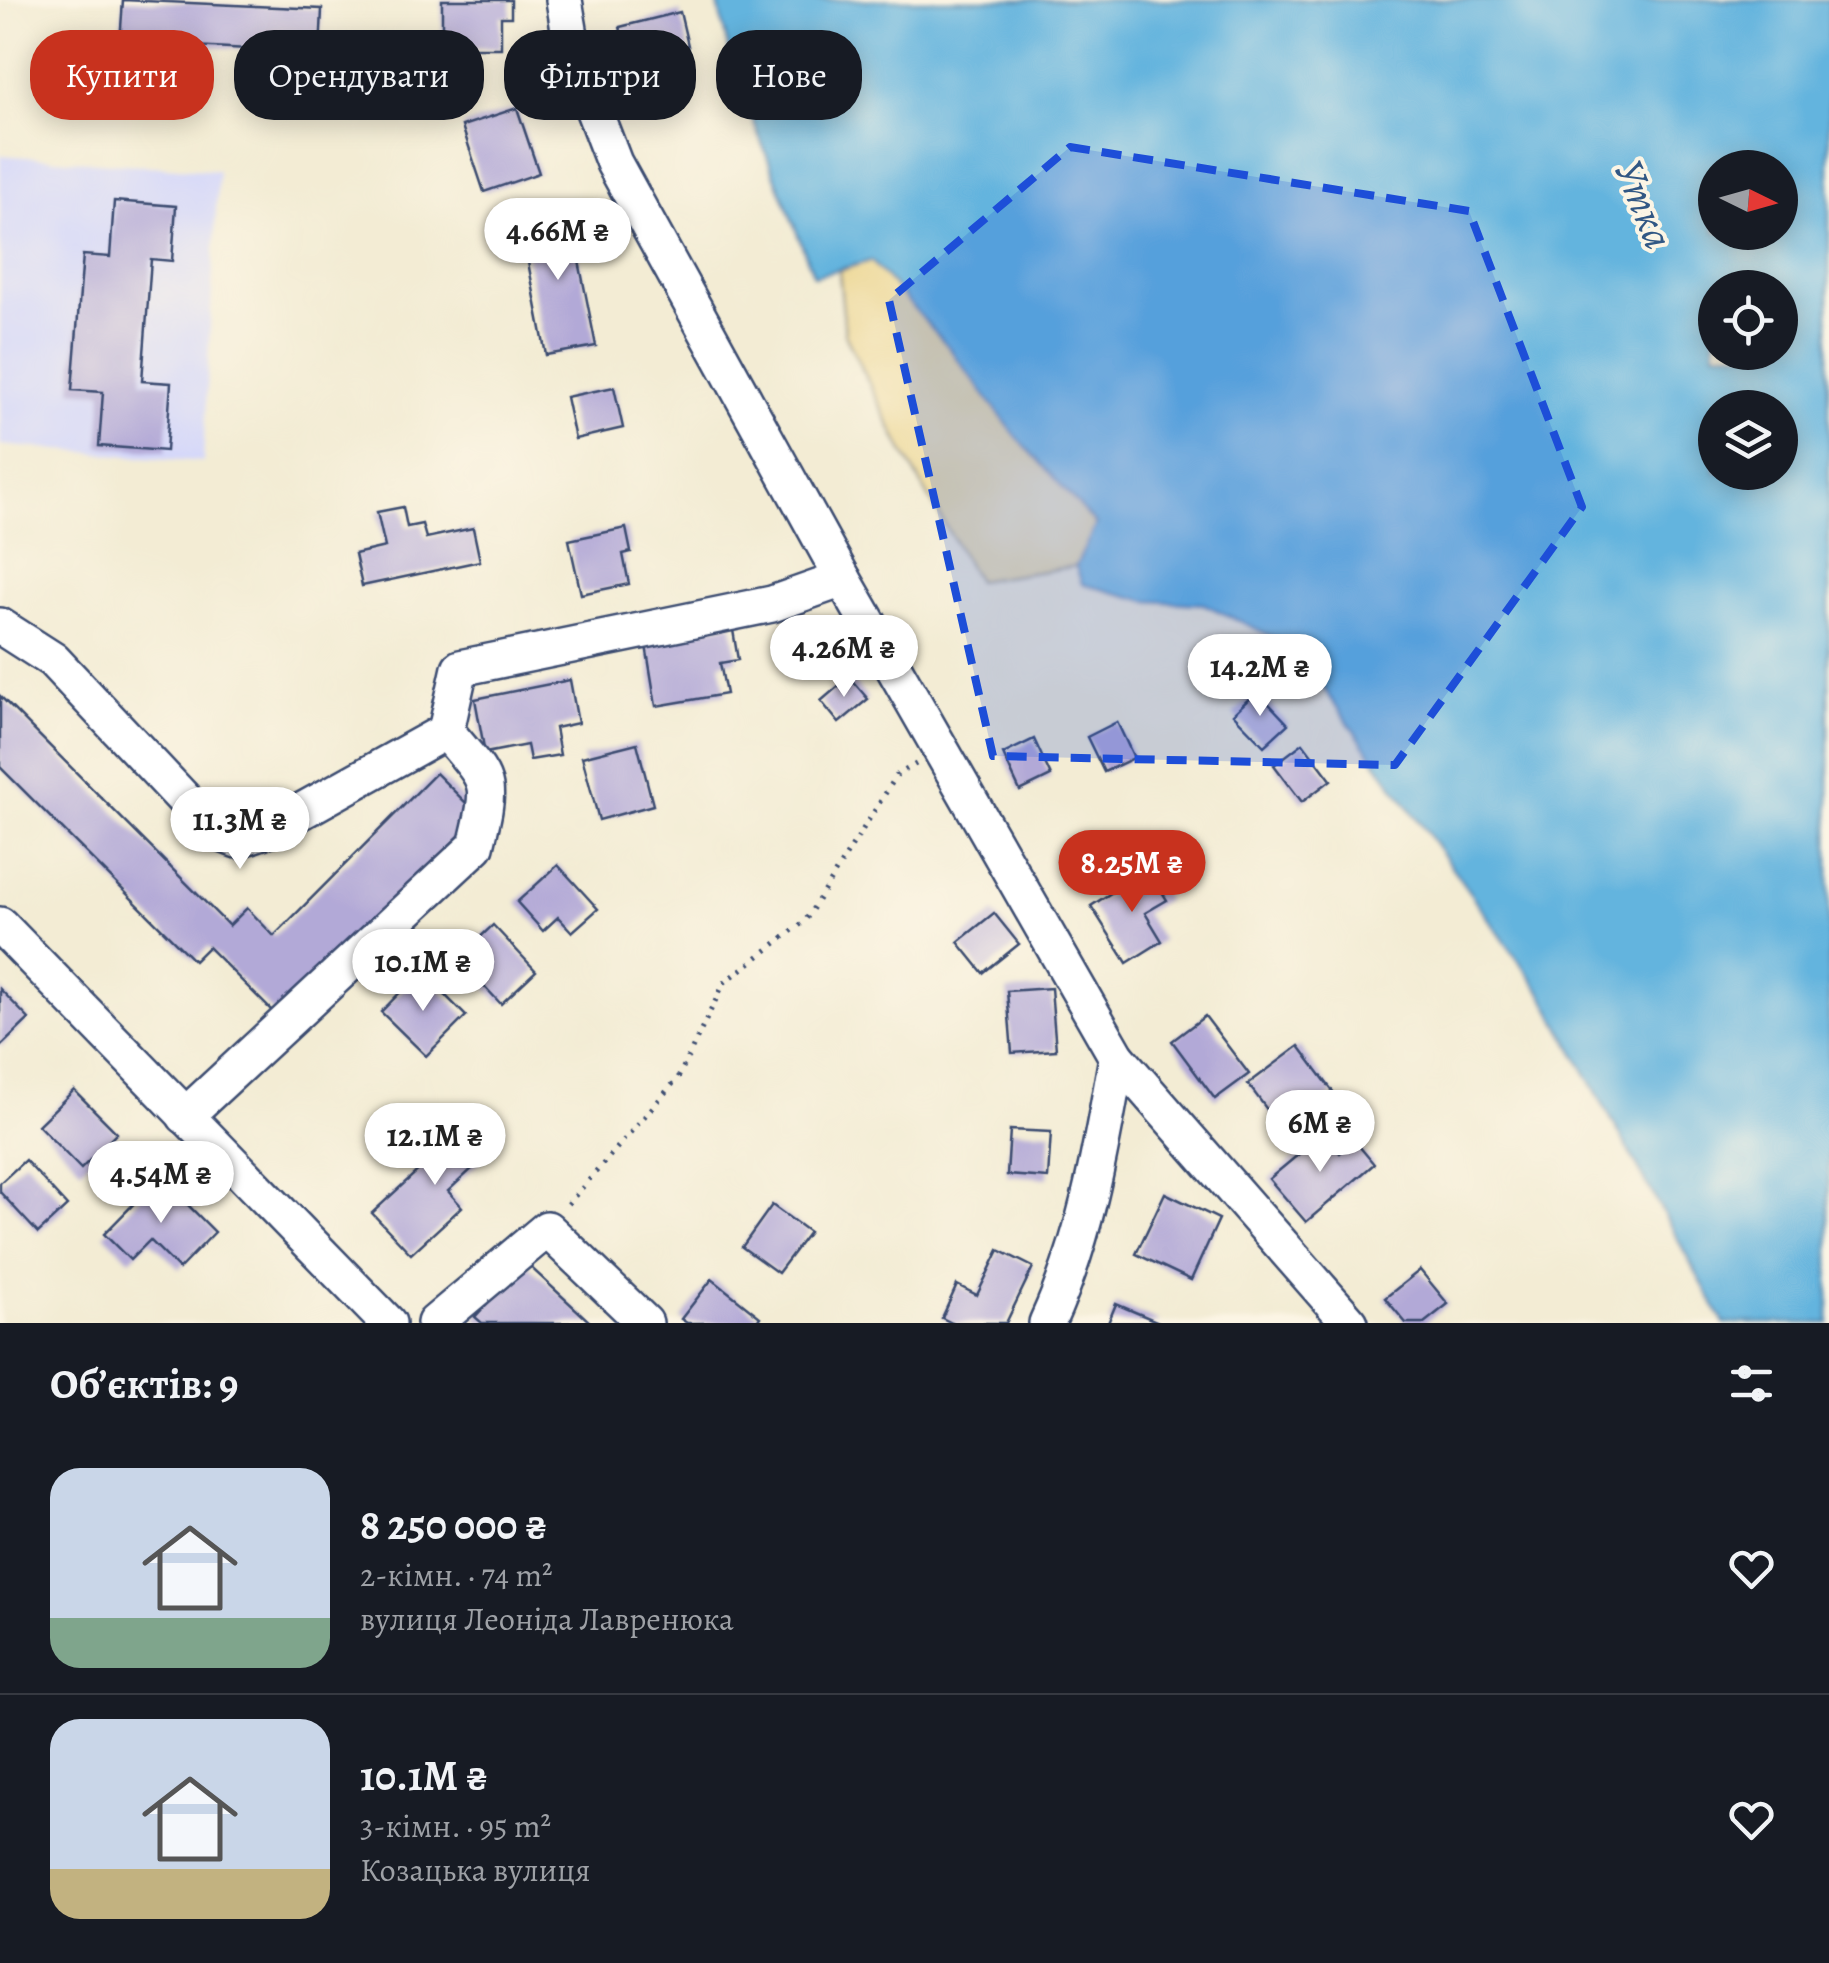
<!DOCTYPE html>
<html lang="uk">
<meta charset="utf-8">
<style>
body{margin:0;font-family:Alegreya,serif;background:#20242c;color:#f1f3f6;height:100vh;display:flex;flex-direction:column;font-size:38px;white-space:nowrap}
*{box-sizing:border-box;margin:0}
p{font-size:32px;color:#9ea1a6}
.icon{flex:none;width:55px;height:55px;fill:none;stroke:currentColor;stroke-width:2;stroke-linecap:round;stroke-linejoin:round}
.map{position:relative;height:1323px;overflow:hidden}
.drawer{display:flex;flex-direction:column;background:#171b24;flex:1}
.drawer>*{flex:none}
.banner{position:absolute;left:30px;top:30px;width:1000px;height:90px;display:flex;gap:20px}
.needle{width:65px;rotate:95deg}
.tools{position:absolute;left:1698px;top:150px;display:grid;gap:20px}
.tools a{display:grid;place-items:center;width:100px;height:100px;border-radius:50%;background:#171b24;box-shadow:0 5px 25px #0003;font-size:50px}
.price{position:absolute;translate:-50% -85px;padding:0 22px;border-radius:35px;background:#fff;color:#222;font-size:32px;line-height:65px;filter:drop-shadow(0 2px 5px #0008)}
.price::after{content:'';position:absolute;left:50%;top:60px;width:30px;height:22px;margin-left:-15px;background:inherit;clip-path:polygon(0 0,100% 0,50% 100%)}
.price.on{background:#c8321e;color:#fff}
ul{padding:0;list-style:none}
li{display:flex;align-items:center;gap:30px;height:250px;padding:0 50px}
li+li{border-top:2px solid #363941}
li span{display:grid;place-items:center;flex:none;width:280px;height:200px;border-radius:30px;color:#555}
li>.icon{margin-inline-start:auto}
span .icon{width:120px;height:120px;fill:#fffc;stroke-width:1}
li b{font-size:42px}
h2{display:flex;justify-content:space-between;align-items:center;height:120px;padding:0 50px;font-size:42px}
.chip{padding:0 35px;border-radius:40px;background:#171b24;box-shadow:0 5px 25px #0003;font-size:35px;line-height:90px}
.chip.on{background:#c8321e;color:#fff}
.map>svg:first-child{display:block}
.built{fill:#d5d8f9}
.sand{fill:#eeda9e;stroke:#84847e;stroke-width:2.5}
.water{fill:#63b4de;stroke:#3f729e;stroke-width:2.5;fill-rule:evenodd}
.building{fill:#b2a9d7}
.lines{fill:none;stroke-linecap:round;stroke-linejoin:round}
.minor-casing{stroke:#3b4b70;stroke-width:40}
.path{stroke:#3b4b70;stroke-width:5;stroke-dasharray:2.5 8;stroke-linecap:butt}
.minor{stroke:#fff;stroke-width:35}
.marked{fill:#1d4ed8;fill-opacity:0.2;stroke:#1d4ed8;stroke-width:8;stroke-dasharray:20 12;stroke-linejoin:round}
.labels{text-anchor:middle;stroke-width:8;stroke-linejoin:round;paint-order:stroke}
.water-label{font-size:42px;font-style:italic;fill:#315784;stroke:#fcf5e5}
</style>
<div class="map">
<svg width="1829" height="1323" viewBox="0 0 1829 1323">
<rect width="100%" height="100%" fill="#fcf5e5"/>
<filter id="ink" filterUnits="userSpaceOnUse"><feTurbulence type="fractalNoise" baseFrequency=".01" numOctaves="2"/><feDisplacementMap in="SourceGraphic" scale="20" xChannelSelector="R" yChannelSelector="G"/><feConvolveMatrix kernelMatrix="1 2 1 2 8 2 1 2 1" color-interpolation-filters="sRGB"/></filter>
<filter id="wash" filterUnits="userSpaceOnUse"><feTurbulence type="fractalNoise" baseFrequency=".0048" numOctaves="4" result="noise"/><feDisplacementMap in="SourceGraphic" scale="40" xChannelSelector="R" yChannelSelector="G"/><feGaussianBlur stdDeviation="2.25" result="paint"/><feColorMatrix in="noise" values="0 0 0 0 0 0 0 0 0 0 0 0 0 0 0 0 0 1.4 0 .05"/><feComposite in="paint" operator="in"/></filter>
<g filter="url(#wash)">
<rect width="100%" height="100%" fill="#f3ecd4"/>
<path class="built" d="M0,155L218,171L203,462L0,445Z"/>
<path class="sand" d="M871,260L947,345L1016,436L1096,525L1076,566L977,581L901,448L845,334L839,271Z"/>
<path class="water" d="M717,0H1829V1323H1724L1541,992L1294,647L1204,604L1147,601L1082,584L1076,566L1096,524L1016,436L947,345L871,261L814,276L734,72ZM1715,168H1780V232H1715ZM1715,288H1780V352H1715ZM1715,408H1780V472H1715Z"/>
<g id="blocks">
<g class="building">
<path d="M123,0L322,9L320,53L120,42Z"/>
<path d="M442,0H511V17H501V48H442Z"/>
<path d="M680,12L690,54L630,69L620,27Z"/>
<path d="M517,108L539,173L484,192L462,126Z"/>
<path d="M114,201L176,206L172,261L151,259L142,381L171,383L166,451L99,446L103,392L72,390L83,255L110,257Z"/>
<path d="M569,211L596,346L546,355L520,221Z"/>
<path d="M614,387L623,428L575,439L566,397Z"/>
<path d="M403,507L407,527L422,524L426,538L473,528L480,561L362,586L355,554L385,547L377,512Z"/>
<path d="M626,528L631,552L623,554L629,584L581,594L569,540Z"/>
<path d="M732,624L738,660L720,663L726,694L656,706L645,639Z"/>
<path d="M849,677L868,699L839,723L821,701Z"/>
<path d="M570,680L578,723L555,728L560,755L530,760L527,745L485,753L475,699Z"/>
<path d="M1257,691L1288,724L1264,746L1233,714Z"/>
<path d="M0,696L229,926L247,908L274,936L436,773L479,816L278,1017L208,947L194,961L0,767Z"/>
<path d="M1117,722L1134,758L1104,772L1087,737Z"/>
<path d="M1034,739L1051,776L1020,791L1003,754Z"/>
<path d="M637,743L653,805L599,820L582,757Z"/>
<path d="M1303,743L1331,780L1302,802L1274,765Z"/>
<path d="M558,865L598,909L572,932L558,917L543,931L517,902Z"/>
<path d="M1148,869L1167,900L1145,913L1162,941L1127,963L1091,906Z"/>
<path d="M994,913L1019,944L983,973L958,942Z"/>
<path d="M493,925L536,971L501,1004L458,958Z"/>
<path d="M421,971L466,1016L426,1056L381,1012Z"/>
<path d="M1051,988L1056,1050L1012,1053L1007,991Z"/>
<path d="M0,989L29,1019L0,1047Z"/>
<path d="M1205,1016L1249,1074L1215,1099L1172,1041Z"/>
<path d="M1299,1046L1334,1093L1283,1131L1248,1084Z"/>
<path d="M74,1090L117,1133L81,1169L38,1125Z"/>
<path d="M477,1116L501,1142L448,1191L462,1207L411,1254L372,1213Z"/>
<path d="M1010,1130L1051,1132L1048,1178L1007,1175Z"/>
<path d="M1323,1134L1340,1153L1354,1140L1374,1164L1306,1222L1269,1179Z"/>
<path d="M25,1160L67,1206L38,1233L0,1192V1183Z"/>
<path d="M160,1177L215,1232L179,1269L150,1240L130,1260L104,1234Z"/>
<path d="M1165,1193L1219,1219L1191,1280L1136,1254Z"/>
<path d="M772,1205L809,1232L778,1273L742,1247Z"/>
<path d="M999,1250L1033,1267L1006,1323H952L942,1318L957,1285L977,1295Z"/>
<path d="M525,1262L591,1323H482L475,1317Z"/>
<path d="M1420,1270L1448,1304L1424,1323H1406L1385,1298Z"/>
<path d="M712,1279L760,1317L756,1323H687L681,1319Z"/>
<path d="M1116,1304L1161,1323H1108Z"/>
</g>
</g>
</g>
<g filter="url(#ink)">
<use href="#blocks" fill-opacity="0" stroke="#3b4b70" stroke-width="2.5"/>
<g class="lines">
<defs>
<g id="minor">
<path d="M564,0L574,59L614,163L843,579L1117,1057L1350,1323"/>
<path d="M0,626L53,660L214,831L237,840L273,827L446,731"/>
<path d="M0,925L388,1323"/>
<path d="M185,1116L476,846C493,776 490,785 446,731L460,668L772,604L843,579"/>
<path d="M435,1323L547,1229L645,1323"/>
<path d="M1047,1323C1086,1239 1101,1148 1117,1057"/>
</g>
</defs>
<use href="#minor" class="minor-casing"/>
<path class="path" d="M568,1204L678,1078L724,983L805,921L897,775L916,764"/>
<use href="#minor" class="minor"/>
</g>
</g>
<path class="marked" d="M1070,147L1469,211L1582,507L1395,765L993,756L889,300Z"/>
<g class="labels">
<g class="water-label">
<text transform="translate(1645 204) rotate(68)" y="15">Утка</text>
</g>
</g>
</svg>
<div class="tools">
<a><svg class="needle" viewBox="-14 -14 28 28"><path d="M0-13l5 13h-10z" fill="#e53935"/><path d="M0 13l5-13h-10z" fill="#9ea1a6"/></svg></a>
<a><svg class="icon" aria-label="locate" viewBox="0 0 24 24"><circle cx="12" cy="12" r="6"/><path d="M12 2v4M12 18v4M2 12h4M18 12h4"/></svg></a>
<a><svg class="icon" aria-label="layers" viewBox="0 0 24 24"><path d="M12 4l9 5-9 5-9-5zM3 14l9 5 9-5"/></svg></a>
</div>
<b class="price" style="left:558px;top:283px">4.66M ₴</b>
<b class="price" style="left:844px;top:700px">4.26M ₴</b>
<b class="price" style="left:1260px;top:719px">14.2M ₴</b>
<b class="price" style="left:240px;top:872px">11.3M ₴</b>
<b class="price on" style="left:1132px;top:915px">8.25M ₴</b>
<b class="price" style="left:423px;top:1014px">10.1M ₴</b>
<b class="price" style="left:1320px;top:1175px">6M ₴</b>
<b class="price" style="left:435px;top:1188px">12.1M ₴</b>
<b class="price" style="left:161px;top:1226px">4.54M ₴</b>
<div class="banner">
<a class="chip on">Купити</a>
<a class="chip">Орендувати</a>
<a class="chip">Фільтри</a>
<a class="chip">Нове</a>
</div>
</div>
<section class="drawer">
<h2>Об’єктів: 9<svg class="icon" aria-label="filters" viewBox="0 0 24 24"><path d="M4 7h16M4 17h16"/><circle cx="9" cy="7" r="2"/><circle cx="15" cy="17" r="2"/></svg></h2>
<ul>
<li><span style="background:linear-gradient(#c9d6e8 75%,#7fa58c 0)"><svg class="icon" aria-label="home" viewBox="0 0 24 24"><path d="M3 11l9-7 9 7M6 9v11h12V9"/></svg></span><div><b>8 250 000 ₴</b><p>2-кімн. · 74 m²</p><p>вулиця Леоніда Лавренюка</p></div><svg class="icon" aria-label="heart" viewBox="0 0 24 24"><path d="M12 20l-8-8c-3-5 5-10 8-4 3-6 11-1 8 4z"/></svg></li>
<li><span style="background:linear-gradient(#c9d6e8 75%,#c2b280 0)"><svg class="icon" aria-label="home" viewBox="0 0 24 24"><path d="M3 11l9-7 9 7M6 9v11h12V9"/></svg></span><div><b>10.1M ₴</b><p>3-кімн. · 95 m²</p><p>Козацька вулиця</p></div><svg class="icon" aria-label="heart" viewBox="0 0 24 24"><path d="M12 20l-8-8c-3-5 5-10 8-4 3-6 11-1 8 4z"/></svg></li>
</ul>
</section>
